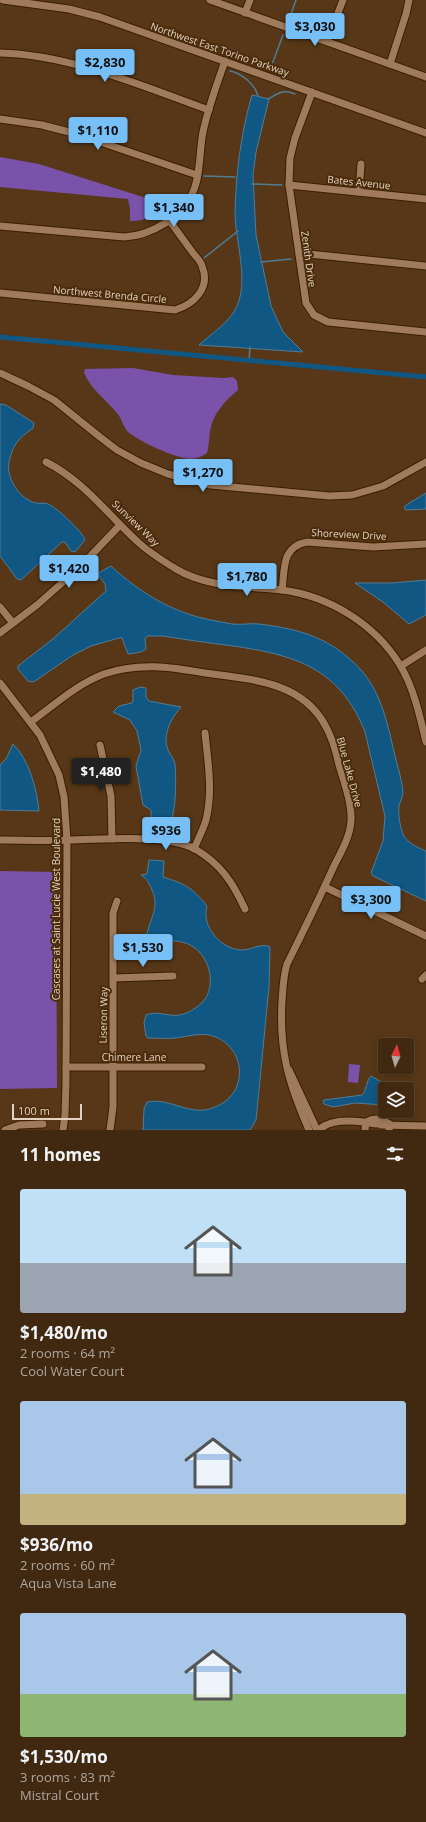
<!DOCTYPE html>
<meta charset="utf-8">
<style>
body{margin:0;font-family:"Open Sans",sans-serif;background:#4c351f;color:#f1f3f6;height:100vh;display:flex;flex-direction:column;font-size:15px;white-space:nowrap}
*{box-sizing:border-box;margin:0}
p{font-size:13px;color:#aea69f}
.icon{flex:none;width:22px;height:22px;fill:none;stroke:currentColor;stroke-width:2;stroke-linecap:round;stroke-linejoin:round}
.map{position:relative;height:1130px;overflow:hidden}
.panel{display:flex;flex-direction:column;background:#412911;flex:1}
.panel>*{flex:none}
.needle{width:26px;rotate:5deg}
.controls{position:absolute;left:378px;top:1038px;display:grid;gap:8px}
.controls a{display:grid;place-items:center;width:36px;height:36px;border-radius:4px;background:#412911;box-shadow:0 2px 6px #0003,0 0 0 1px #5a4531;font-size:20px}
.scale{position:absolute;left:12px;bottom:10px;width:70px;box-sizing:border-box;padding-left:4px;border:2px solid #e5d1c0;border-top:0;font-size:11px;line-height:14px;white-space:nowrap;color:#e5d1c0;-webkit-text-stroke:3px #4b2c0b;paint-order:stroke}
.price{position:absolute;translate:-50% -34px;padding:0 9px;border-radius:4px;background:#77bff7;color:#111;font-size:13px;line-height:26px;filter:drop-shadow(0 1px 2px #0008)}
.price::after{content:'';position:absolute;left:50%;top:24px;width:12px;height:9px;margin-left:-6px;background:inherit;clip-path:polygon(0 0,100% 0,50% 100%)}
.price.selected{background:#222;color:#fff}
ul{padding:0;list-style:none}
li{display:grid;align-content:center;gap:8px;height:212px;padding:0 20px}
li span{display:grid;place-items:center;height:124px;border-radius:4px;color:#555}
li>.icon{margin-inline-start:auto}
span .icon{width:72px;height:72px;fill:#fffc;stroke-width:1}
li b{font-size:17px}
h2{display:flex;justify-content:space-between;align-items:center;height:48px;padding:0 20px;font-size:17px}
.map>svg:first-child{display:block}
.green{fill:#7a52a9}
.water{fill:#115783;stroke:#517c95}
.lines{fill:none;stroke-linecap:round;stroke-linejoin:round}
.stream{stroke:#517c95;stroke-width:1.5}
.canal{stroke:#115783;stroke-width:5}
.minor-casing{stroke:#3b1d00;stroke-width:9}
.minor{stroke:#a07b5b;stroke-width:7}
.labels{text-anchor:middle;stroke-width:4;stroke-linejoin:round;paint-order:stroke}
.street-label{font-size:10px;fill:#e5d1c0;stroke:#4b2c0b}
</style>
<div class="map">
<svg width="426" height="1130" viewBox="0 0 426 1130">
<rect width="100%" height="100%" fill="#573717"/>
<g class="green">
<path d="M0,157L39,164L168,205C157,213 145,222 130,221V209L128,199L0,187Z"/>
<path d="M133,368L173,375L224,378L233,377L237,381L238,390C225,401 213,413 210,431C209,438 209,446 207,453C203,456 196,459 190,459C175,458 140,442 128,432C123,427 122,419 117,413C106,400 91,389 84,373L85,369Z"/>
<path d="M0,871L56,872L57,1088L0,1089Z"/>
<path d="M349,1064L360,1065L358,1083L348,1082Z"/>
</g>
<g class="water">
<path d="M252,95L269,99L256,152L253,175L256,235L271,306L283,332L303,352L199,345C211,334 231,321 237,306C249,279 235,240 235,212C236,172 241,133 252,95Z"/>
<path d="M0,404L6,405L34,423L33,428C18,439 13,444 9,462C6,478 19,499 36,503C40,504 44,502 48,504C56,507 83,532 85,540L75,552L71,551L65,542H62L21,580L17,579L0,556Z"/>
<path d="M426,493V509L406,510L404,508L406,505Z"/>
<path d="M111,566C139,592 173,613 211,620C218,621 225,623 232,624C241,625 250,623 259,624C300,629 332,638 361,670C382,694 388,726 395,756C398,768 402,780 403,792C403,797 400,801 399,806C398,815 400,828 404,836C408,843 418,848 426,851V901L373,876L371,873L383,841L385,816L365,732C340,668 295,655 233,646C210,643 187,640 163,636H148L145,638L146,649L141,652L128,654L122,638H119L91,646L73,655L35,681L32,682L28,681L18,669V666L54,638L106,591L105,584L99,576L100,572Z"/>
<path d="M426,580V615L409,624L383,602L355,583H392Z"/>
<path d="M140,687L146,688V697L149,701L181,707C171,718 162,735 168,750C170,755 174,758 175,764C176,779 177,814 168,826H156L151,823V810L143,805L136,766L141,750L137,731L130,720L113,712L119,706L132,703L133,700V690Z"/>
<path d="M13,744C29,759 37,790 39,811L0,810V765L6,759Z"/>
<path d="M149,860L164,861L163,877C185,884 192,887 207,906C201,926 220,948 240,950C250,951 262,942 270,947L269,987L256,1120L250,1130H143L144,1109L147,1102C171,1097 191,1118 215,1107C228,1102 237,1092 239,1078C242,1058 229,1039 209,1035C199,1033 185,1037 175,1038C166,1039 157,1038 148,1038L146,1036L144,1023L146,1015C163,1008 174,1025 198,1006C218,992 212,958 192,946C181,939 163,940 151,944L146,941C147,922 161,909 152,890C149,883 147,879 141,875L147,874Z"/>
<path d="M371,1076L394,1089H385V1105L355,1103L333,1107L324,1104L323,1101L324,1100L362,1095C367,1090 366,1081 371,1076Z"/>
</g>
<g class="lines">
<g class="stream">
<path d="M289,20L296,0"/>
<path d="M271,67L283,35"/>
<path d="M230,71C241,73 255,84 258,96"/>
<path d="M268,99C279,93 283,89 295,94"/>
<path d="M204,176L235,177"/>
<path d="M252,184L282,185"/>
<path d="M204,258L238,231"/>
<path d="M261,262L291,259"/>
<path d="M249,361L250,347"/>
</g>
<path class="canal" d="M0,337L426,377"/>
<defs>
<g id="minor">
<path d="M3,0L69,9L100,17L426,133"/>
<path d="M210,0L426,77"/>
<path d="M245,13L250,0"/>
<path d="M327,41L343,0"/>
<path d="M0,53C72,55 142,86 209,110"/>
<path d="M390,64L406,14L409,0"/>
<path d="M312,92L295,138L290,158L289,185L306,303L314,315L328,322L426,332"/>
<path d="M0,119L42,125L77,134L197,175"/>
<path d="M289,185L426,199"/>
<path d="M359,192L361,164"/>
<path d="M0,226L124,237C150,236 183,217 193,192C201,174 199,151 203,132C208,108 217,84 225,61"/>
<path d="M299,253L426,266"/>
<path d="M0,293L175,310C194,304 211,288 202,266C201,261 196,257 193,253C185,242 177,231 169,220"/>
<path d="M0,373L28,386L54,400L100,437L117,450L141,463L168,474L211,485L329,496L352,495L383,486L426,462"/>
<path d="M46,462C84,481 108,515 139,543C150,553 163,561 176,569C208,588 246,586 282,590C329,596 375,624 400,665C414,688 420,717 426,742"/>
<path d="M282,590C285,569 281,547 307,542L373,547L426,544"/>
<path d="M0,607L13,623"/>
<path d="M0,633L37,605L80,567L120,525"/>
<path d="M401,666L426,650"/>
<path d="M0,683L40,735L59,775L64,797L67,840L66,1083L65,1115L63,1130"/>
<path d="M31,722C54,705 77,684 104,674C138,662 171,667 205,673C249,679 301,681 325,725C332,737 336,751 339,765C344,782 352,803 351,821C350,837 341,852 334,866C319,899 303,932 287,964C283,977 283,989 282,1001C279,1052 289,1084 309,1130"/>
<path d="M100,745L111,796L112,839"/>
<path d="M0,840C22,840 45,841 67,840C102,840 164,833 195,849C221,864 233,883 245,909"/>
<path d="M194,849C198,839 203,830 206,820C213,792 208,762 205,733"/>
<path d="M325,887L426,936"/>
<path d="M114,978L173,976"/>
<path d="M422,979L426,975"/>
<path d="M66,1067H202"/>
<path d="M289,1070L317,1130"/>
<path d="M381,1125L426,1126"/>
<path d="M5,1130L19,1125L43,1124"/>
<path d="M110,1130L113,1107V913L117,901"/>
<path d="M319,1130C332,1117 360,1121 376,1124"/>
<path d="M365,1130L366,1122C375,1117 381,1119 390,1124L389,1130"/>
</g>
</defs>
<use href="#minor" class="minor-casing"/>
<use href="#minor" class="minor"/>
</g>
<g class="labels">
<g class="street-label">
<text transform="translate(220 49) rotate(19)" y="4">Northwest East Torino Parkway</text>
<text transform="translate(359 182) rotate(6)" y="4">Bates Avenue</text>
<text transform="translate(309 259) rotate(82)" y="4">Zenith Drive</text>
<text transform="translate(110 294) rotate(5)" y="4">Northwest Brenda Circle</text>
<text transform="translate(136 523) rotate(44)" y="4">Sunview Way</text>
<text transform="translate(349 534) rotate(3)" y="4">Shoreview Drive</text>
<text transform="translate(350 772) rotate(75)" y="4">Blue Lake Drive</text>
<text transform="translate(56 909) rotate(-90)" y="4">Cascases at Saint Lucie West Boulevard</text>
<text transform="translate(103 1015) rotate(-89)" y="4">Liseron Way</text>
<text x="134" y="1061">Chimere Lane</text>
</g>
</g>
</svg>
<div class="controls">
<a><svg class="needle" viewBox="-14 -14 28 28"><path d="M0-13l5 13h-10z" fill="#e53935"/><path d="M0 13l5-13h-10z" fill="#aea69f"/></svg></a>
<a><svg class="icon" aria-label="layers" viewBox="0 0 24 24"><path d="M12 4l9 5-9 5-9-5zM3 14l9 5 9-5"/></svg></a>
</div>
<div class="scale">100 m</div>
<b class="price" style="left:315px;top:47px">$3,030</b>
<b class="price" style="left:105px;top:83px">$2,830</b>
<b class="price" style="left:98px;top:151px">$1,110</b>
<b class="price" style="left:174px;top:228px">$1,340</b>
<b class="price" style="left:203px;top:493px">$1,270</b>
<b class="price" style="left:69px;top:589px">$1,420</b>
<b class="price" style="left:247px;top:597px">$1,780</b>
<b class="price selected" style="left:101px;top:792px">$1,480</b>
<b class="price" style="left:166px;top:851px">$936</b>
<b class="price" style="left:371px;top:920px">$3,300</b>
<b class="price" style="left:143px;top:968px">$1,530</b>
</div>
<section class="panel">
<h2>11 homes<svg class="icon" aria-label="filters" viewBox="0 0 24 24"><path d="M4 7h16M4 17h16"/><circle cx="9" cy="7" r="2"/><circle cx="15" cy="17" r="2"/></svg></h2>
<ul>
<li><span style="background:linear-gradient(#bfe0f5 60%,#9aa5b1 0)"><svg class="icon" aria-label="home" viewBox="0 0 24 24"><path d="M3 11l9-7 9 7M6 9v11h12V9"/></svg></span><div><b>$1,480/mo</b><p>2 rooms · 64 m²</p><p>Cool Water Court</p></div></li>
<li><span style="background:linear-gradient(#a9c7e8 75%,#c2b280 0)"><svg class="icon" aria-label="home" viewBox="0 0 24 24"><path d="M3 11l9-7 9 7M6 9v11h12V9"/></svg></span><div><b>$936/mo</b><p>2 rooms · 60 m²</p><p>Aqua Vista Lane</p></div></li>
<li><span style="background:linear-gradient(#a9c7e8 65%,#8fb573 0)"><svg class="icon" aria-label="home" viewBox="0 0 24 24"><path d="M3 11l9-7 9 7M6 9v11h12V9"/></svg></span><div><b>$1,530/mo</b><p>3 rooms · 83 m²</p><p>Mistral Court</p></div></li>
</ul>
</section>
